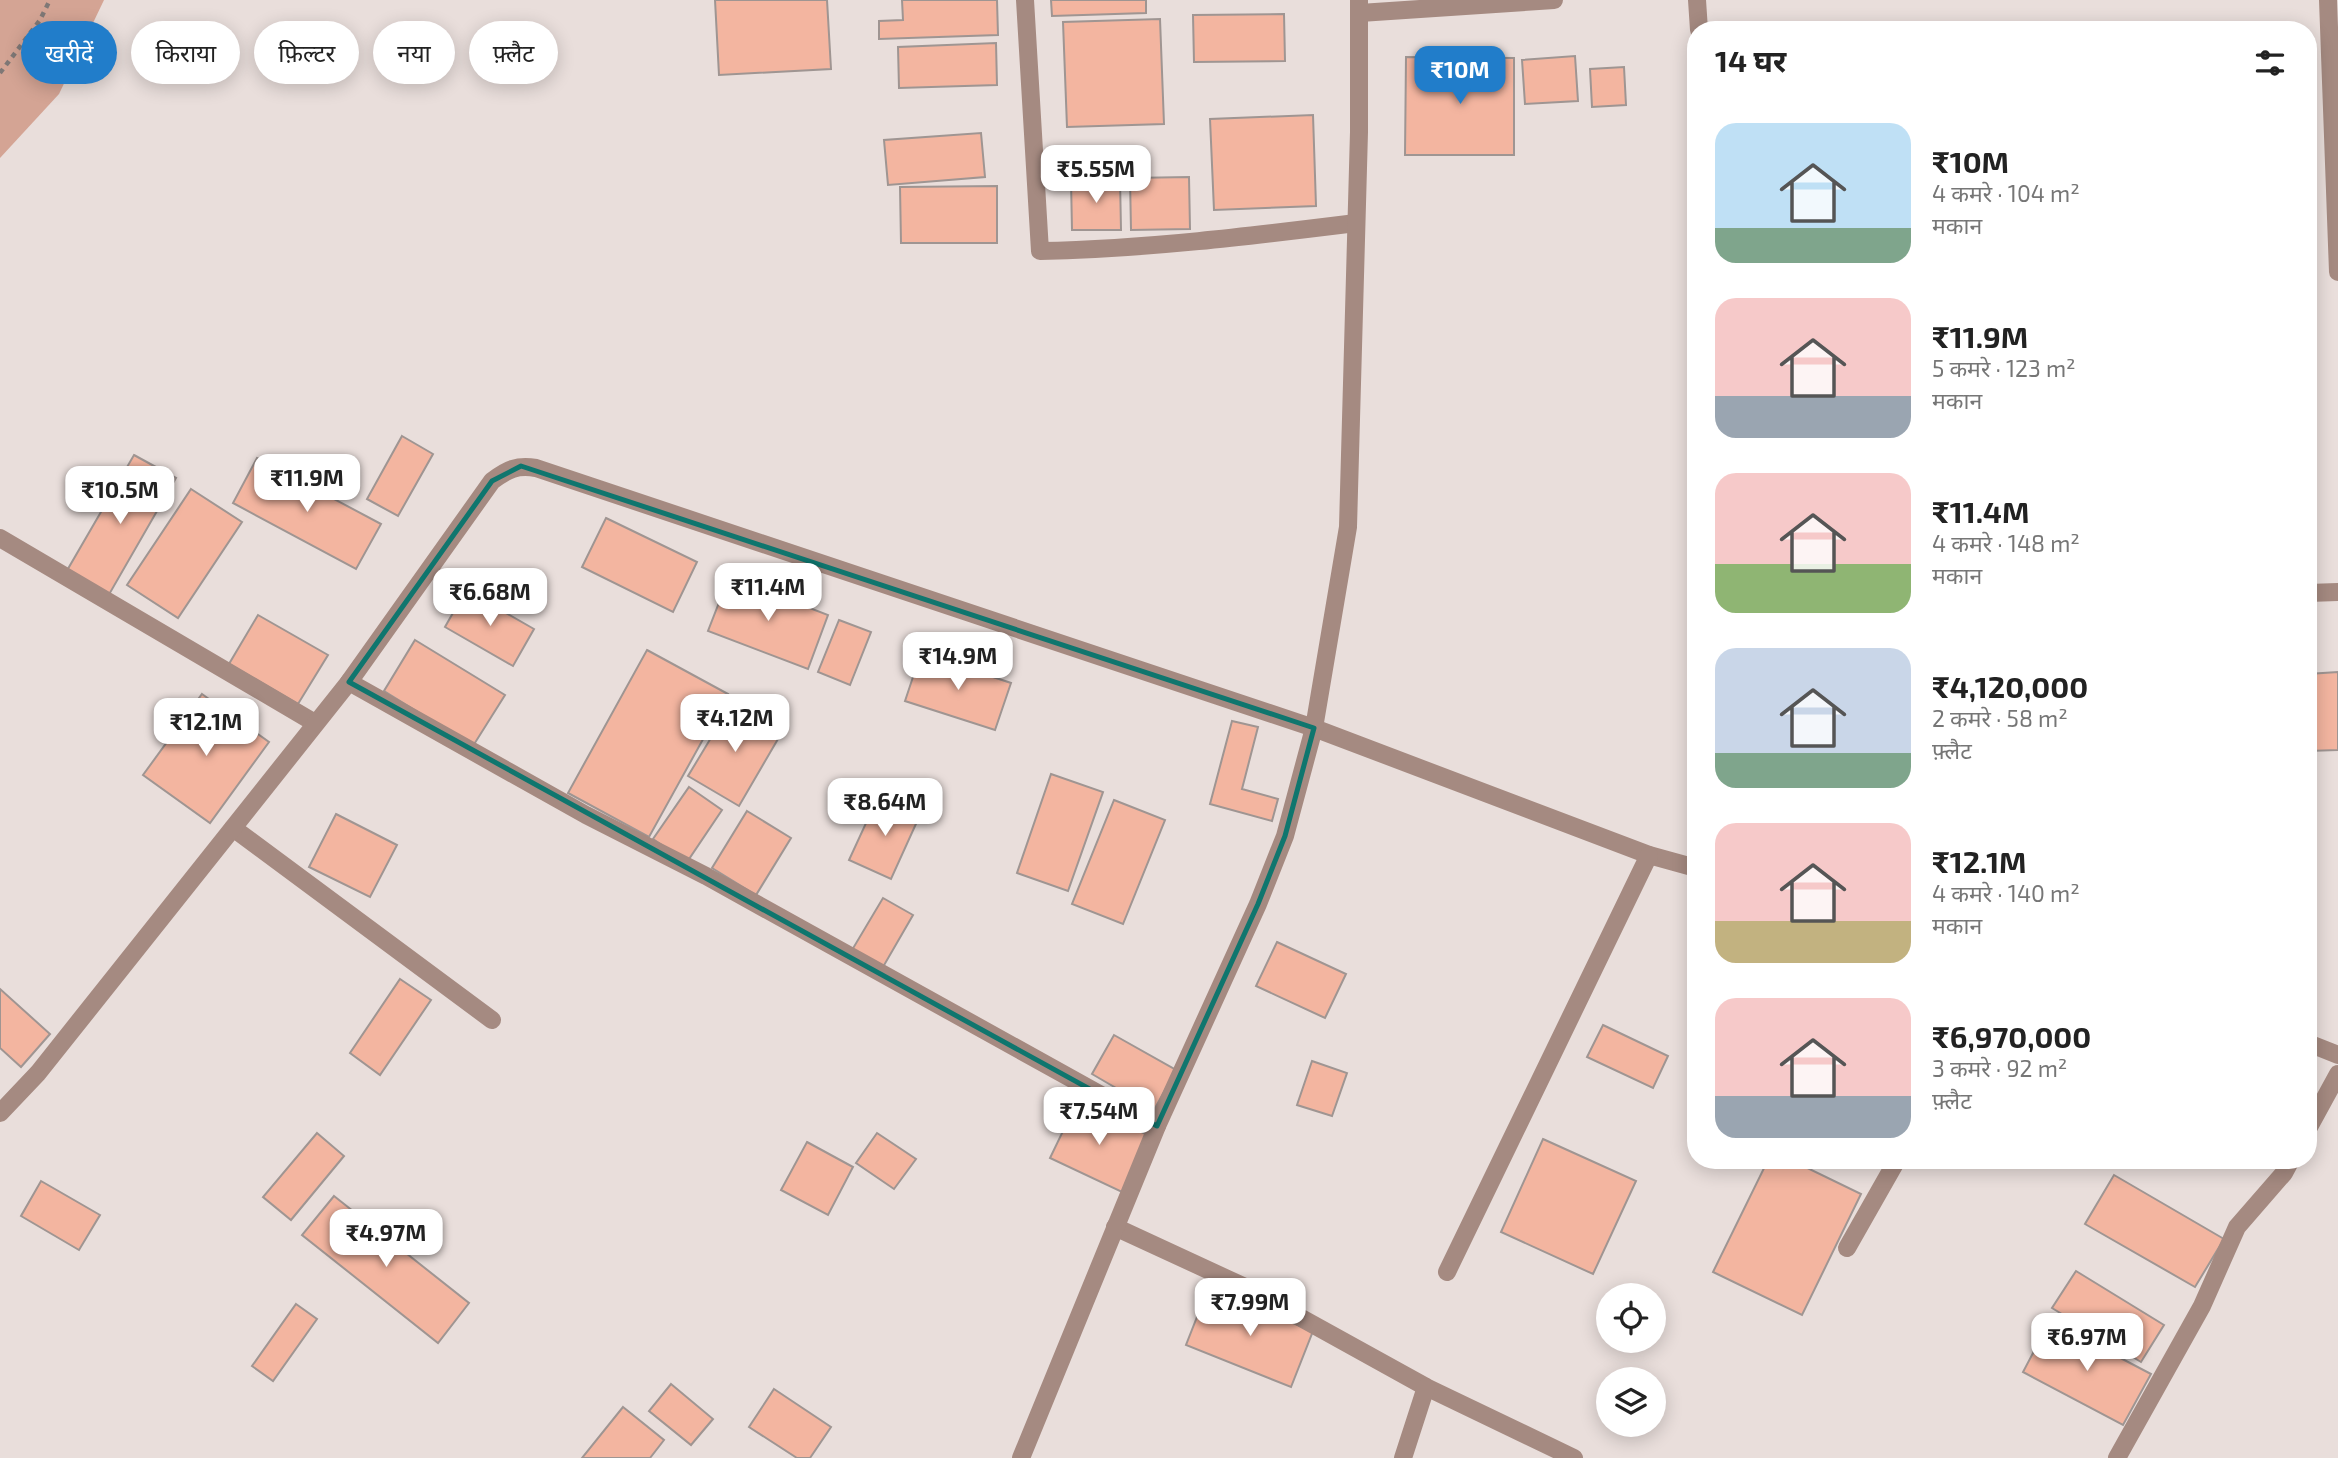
<!DOCTYPE html>
<html lang="hi">
<meta charset="utf-8">
<style>
body{margin:0;font-family:"Exo 2","Noto Sans Devanagari",sans-serif;background:#f2f2f2;color:#222;height:100vh;display:flex;flex-direction:column;font-size:26px;white-space:nowrap}
*{box-sizing:border-box;margin:0}
p{font-size:23px;color:#767676}
.icon{flex:none;width:38px;height:38px;fill:none;stroke:currentColor;stroke-width:2;stroke-linecap:round;stroke-linejoin:round}
.map{position:relative;flex:1;overflow:hidden}
.drawer{position:absolute;left:1687px;top:21px;width:630px;height:1148px;display:flex;flex-direction:column;background:#fff;border-radius:28px;box-shadow:0 4px 18px #0003}
.drawer>*{flex:none}
.top-card{position:absolute;left:21px;top:21px;width:665px;height:63px;display:flex;gap:14px}
.fabs{position:absolute;left:1596px;top:1283px;display:grid;gap:14px}
.fabs a{display:grid;place-items:center;width:70px;height:70px;border-radius:50%;background:#fff;box-shadow:0 4px 18px #0003;font-size:35px}
.price{position:absolute;translate:-50% -60px;padding:0 16px;border-radius:14px;background:#fff;color:#222;font-size:23px;line-height:46px;filter:drop-shadow(0 2px 4px #0008)}
.price::after{content:'';position:absolute;left:50%;top:42px;width:21px;height:16px;margin-left:-10px;background:inherit;clip-path:polygon(0 0,100% 0,50% 100%)}
.price.selected{background:#217dca;color:#fff}
ul{padding:0;list-style:none}
li{display:flex;align-items:center;gap:21px;height:175px;padding:0 28px}
li span{display:grid;place-items:center;flex:none;width:196px;height:140px;border-radius:21px;color:#555}
li>.icon{margin-inline-start:auto}
span .icon{width:84px;height:84px;fill:#fffc;stroke-width:1}
li b{font-size:30px}
h2{display:flex;justify-content:space-between;align-items:center;height:84px;padding:0 28px;font-size:30px}
.tag{padding:0 24px;border-radius:32px;background:#fff;box-shadow:0 4px 18px #0003;font-size:24px;line-height:63px}
.tag.selected{background:#217dca;color:#fff}
.map>svg:first-child{display:block}
.green{fill:#d4a494}
.building{fill:#f3b5a0;stroke:#9f9592;stroke-width:2}
.lines{fill:none;stroke-linecap:round;stroke-linejoin:round}
.path{stroke:#7f7876;stroke-width:4.5;stroke-dasharray:5 5;stroke-linecap:butt}
.service{stroke:#a58a81;stroke-width:18}
.minor{stroke:#a58a81;stroke-width:18}
.marked{fill:none;stroke:#0f766e;stroke-width:5;stroke-linejoin:round}
</style>
<div class="map">
<svg width="2338" height="1458" viewBox="0 0 2338 1458">
<rect width="100%" height="100%" fill="#e9dedb"/>
<path class="green" d="M0,0H104L59,94L0,158Z"/>
<g class="building">
<path d="M715,0H827L831,69L719,75Z"/>
<path d="M902,0H997L998,35L879,39V21L903,20Z"/>
<path d="M1051,0H1146V13L1052,16Z"/>
<path d="M1284,14L1285,61L1194,62L1193,15Z"/>
<path d="M1160,19L1164,124L1067,127L1063,22Z"/>
<path d="M996,43L997,85L899,88L898,47Z"/>
<path d="M1575,56L1578,101L1525,104L1522,60Z"/>
<path d="M1406,57L1514,58V155H1405Z"/>
<path d="M1624,67L1626,105L1592,107L1590,69Z"/>
<path d="M1313,115L1316,206L1214,210L1210,119Z"/>
<path d="M981,133L985,177L888,185L884,140Z"/>
<path d="M1189,177L1190,229L1131,230L1130,178Z"/>
<path d="M1120,179L1121,230H1072L1071,180Z"/>
<path d="M997,186V243H901L900,187Z"/>
<path d="M402,436L433,454L398,516L367,499Z"/>
<path d="M134,455L176,478L107,598L65,574Z"/>
<path d="M257,458L381,524L356,569L233,503Z"/>
<path d="M191,489L242,522L178,618L127,585Z"/>
<path d="M606,518L697,562L673,612L582,567Z"/>
<path d="M729,577L828,615L808,669L708,631Z"/>
<path d="M466,590L534,629L513,666L445,627Z"/>
<path d="M258,615L328,655L298,704L229,664Z"/>
<path d="M839,620L871,632L850,685L818,672Z"/>
<path d="M415,640L505,695L473,746L384,691Z"/>
<path d="M647,650L728,694L649,837L568,793Z"/>
<path d="M921,653L1011,683L995,730L905,701Z"/>
<path d="M2338,672V750L2308,751V674Z"/>
<path d="M202,694L269,742L210,823L143,775Z"/>
<path d="M732,703L782,732L739,806L688,776Z"/>
<path d="M1232,721L1258,727L1242,789L1278,799L1272,821L1210,804Z"/>
<path d="M1051,774L1103,792L1068,891L1017,873Z"/>
<path d="M689,787L722,810L687,862L653,839Z"/>
<path d="M878,797L920,815L891,879L849,860Z"/>
<path d="M1114,800L1165,820L1123,924L1072,904Z"/>
<path d="M747,811L791,838L756,895L712,868Z"/>
<path d="M336,814L397,845L370,897L309,867Z"/>
<path d="M883,898L913,915L883,967L852,950Z"/>
<path d="M1277,942L1346,974L1325,1018L1256,986Z"/>
<path d="M400,979L431,1000L380,1075L350,1053Z"/>
<path d="M0,989L50,1034L21,1067L0,1048Z"/>
<path d="M1603,1025L1668,1056L1653,1088L1587,1057Z"/>
<path d="M1114,1035L1176,1070L1154,1110L1092,1074Z"/>
<path d="M1312,1061L1347,1073L1332,1116L1297,1105Z"/>
<path d="M1077,1102L1148,1135L1122,1192L1050,1158Z"/>
<path d="M317,1133L344,1156L291,1220L263,1197Z"/>
<path d="M877,1133L916,1159L894,1189L856,1163Z"/>
<path d="M1543,1139L1636,1181L1593,1274L1501,1232Z"/>
<path d="M807,1142L853,1167L828,1215L781,1190Z"/>
<path d="M1768,1160H1791L1861,1194L1802,1315L1713,1272Z"/>
<path d="M2114,1175L2224,1239L2195,1287L2085,1224Z"/>
<path d="M41,1181L100,1215L79,1250L21,1216Z"/>
<path d="M334,1196L469,1303L438,1343L302,1235Z"/>
<path d="M2076,1271L2164,1325L2141,1362L2052,1308Z"/>
<path d="M1208,1289L1313,1331L1291,1387L1186,1345Z"/>
<path d="M296,1304L317,1319L273,1381L252,1366Z"/>
<path d="M2050,1321L2151,1374L2123,1425L2023,1372Z"/>
<path d="M671,1384L713,1419L691,1445L649,1411Z"/>
<path d="M774,1389L831,1427L810,1458H797L749,1427Z"/>
<path d="M623,1407L664,1440L650,1458H582Z"/>
</g>
<g class="lines">
<path class="path" d="M0,73L40,20L50,0"/>
<g class="service">
<path d="M0,538L315,723"/>
<path d="M233,828L492,1020"/>
<path d="M1847,1248L1897,1160"/>
</g>
<g class="minor">
<path d="M1025,0L1040,251C1146,249 1251,236 1356,223"/>
<path d="M1697,0L1699,30"/>
<path d="M2328,0L2338,272"/>
<path d="M1360,13L1554,0"/>
<path d="M2308,593L2338,592"/>
<path d="M349,682L586,815L706,876L1157,1126"/>
<path d="M2308,1043L2338,1055"/>
<path d="M0,1113L38,1073L349,682L492,481C508,469 517,465 536,468L1314,728L1649,855L1696,868"/>
<path d="M2308,1129L2338,1074"/>
<path d="M1115,1227L1247,1288L1426,1387L1574,1458"/>
<path d="M1447,1272L1649,855"/>
<path d="M1021,1458L1157,1126L1258,904L1285,836L1314,728L1348,527L1359,132V0"/>
<path d="M1403,1458L1426,1387"/>
<path d="M2117,1458L2202,1306L2237,1227L2284,1173L2291,1160"/>
</g>
</g>
<path class="marked" d="M521,466L1314,728L1285,836L1258,904L1157,1126L349,682L492,481Z"/>
</svg>
<div class="fabs">
<a><svg class="icon" aria-label="locate" viewBox="0 0 24 24"><circle cx="12" cy="12" r="6"/><path d="M12 2v4M12 18v4M2 12h4M18 12h4"/></svg></a>
<a><svg class="icon" aria-label="layers" viewBox="0 0 24 24"><path d="M12 4l9 5-9 5-9-5zM3 14l9 5 9-5"/></svg></a>
</div>
<b class="price selected" style="left:1460px;top:106px">₹10M</b>
<b class="price" style="left:1096px;top:205px">₹5.55M</b>
<b class="price" style="left:307px;top:514px">₹11.9M</b>
<b class="price" style="left:120px;top:526px">₹10.5M</b>
<b class="price" style="left:768px;top:623px">₹11.4M</b>
<b class="price" style="left:490px;top:628px">₹6.68M</b>
<b class="price" style="left:958px;top:692px">₹14.9M</b>
<b class="price" style="left:735px;top:754px">₹4.12M</b>
<b class="price" style="left:206px;top:758px">₹12.1M</b>
<b class="price" style="left:885px;top:838px">₹8.64M</b>
<b class="price" style="left:1099px;top:1147px">₹7.54M</b>
<b class="price" style="left:386px;top:1269px">₹4.97M</b>
<b class="price" style="left:1250px;top:1338px">₹7.99M</b>
<b class="price" style="left:2087px;top:1373px">₹6.97M</b>
<div class="top-card">
<a class="tag selected">खरीदें</a>
<a class="tag">किराया</a>
<a class="tag">फ़िल्टर</a>
<a class="tag">नया</a>
<a class="tag">फ़्लैट</a>
</div>
<section class="drawer">
<h2>14 घर<svg class="icon" aria-label="filters" viewBox="0 0 24 24"><path d="M4 7h16M4 17h16"/><circle cx="9" cy="7" r="2"/><circle cx="15" cy="17" r="2"/></svg></h2>
<ul>
<li><span style="background:linear-gradient(#bfe0f5 75%,#7fa58c 0)"><svg class="icon" aria-label="home" viewBox="0 0 24 24"><path d="M3 11l9-7 9 7M6 9v11h12V9"/></svg></span><div><b>₹10M</b><p>4 कमरे · 104 m²</p><p>मकान</p></div></li>
<li><span style="background:linear-gradient(#f6c9c9 70%,#9aa5b1 0)"><svg class="icon" aria-label="home" viewBox="0 0 24 24"><path d="M3 11l9-7 9 7M6 9v11h12V9"/></svg></span><div><b>₹11.9M</b><p>5 कमरे · 123 m²</p><p>मकान</p></div></li>
<li><span style="background:linear-gradient(#f6c9c9 65%,#8fb573 0)"><svg class="icon" aria-label="home" viewBox="0 0 24 24"><path d="M3 11l9-7 9 7M6 9v11h12V9"/></svg></span><div><b>₹11.4M</b><p>4 कमरे · 148 m²</p><p>मकान</p></div></li>
<li><span style="background:linear-gradient(#c9d6e8 75%,#7fa58c 0)"><svg class="icon" aria-label="home" viewBox="0 0 24 24"><path d="M3 11l9-7 9 7M6 9v11h12V9"/></svg></span><div><b>₹4,120,000</b><p>2 कमरे · 58 m²</p><p>फ़्लैट</p></div></li>
<li><span style="background:linear-gradient(#f6c9c9 70%,#c2b280 0)"><svg class="icon" aria-label="home" viewBox="0 0 24 24"><path d="M3 11l9-7 9 7M6 9v11h12V9"/></svg></span><div><b>₹12.1M</b><p>4 कमरे · 140 m²</p><p>मकान</p></div></li>
<li><span style="background:linear-gradient(#f6c9c9 70%,#9aa5b1 0)"><svg class="icon" aria-label="home" viewBox="0 0 24 24"><path d="M3 11l9-7 9 7M6 9v11h12V9"/></svg></span><div><b>₹6,970,000</b><p>3 कमरे · 92 m²</p><p>फ़्लैट</p></div></li>
</ul>
</section>
</div>
